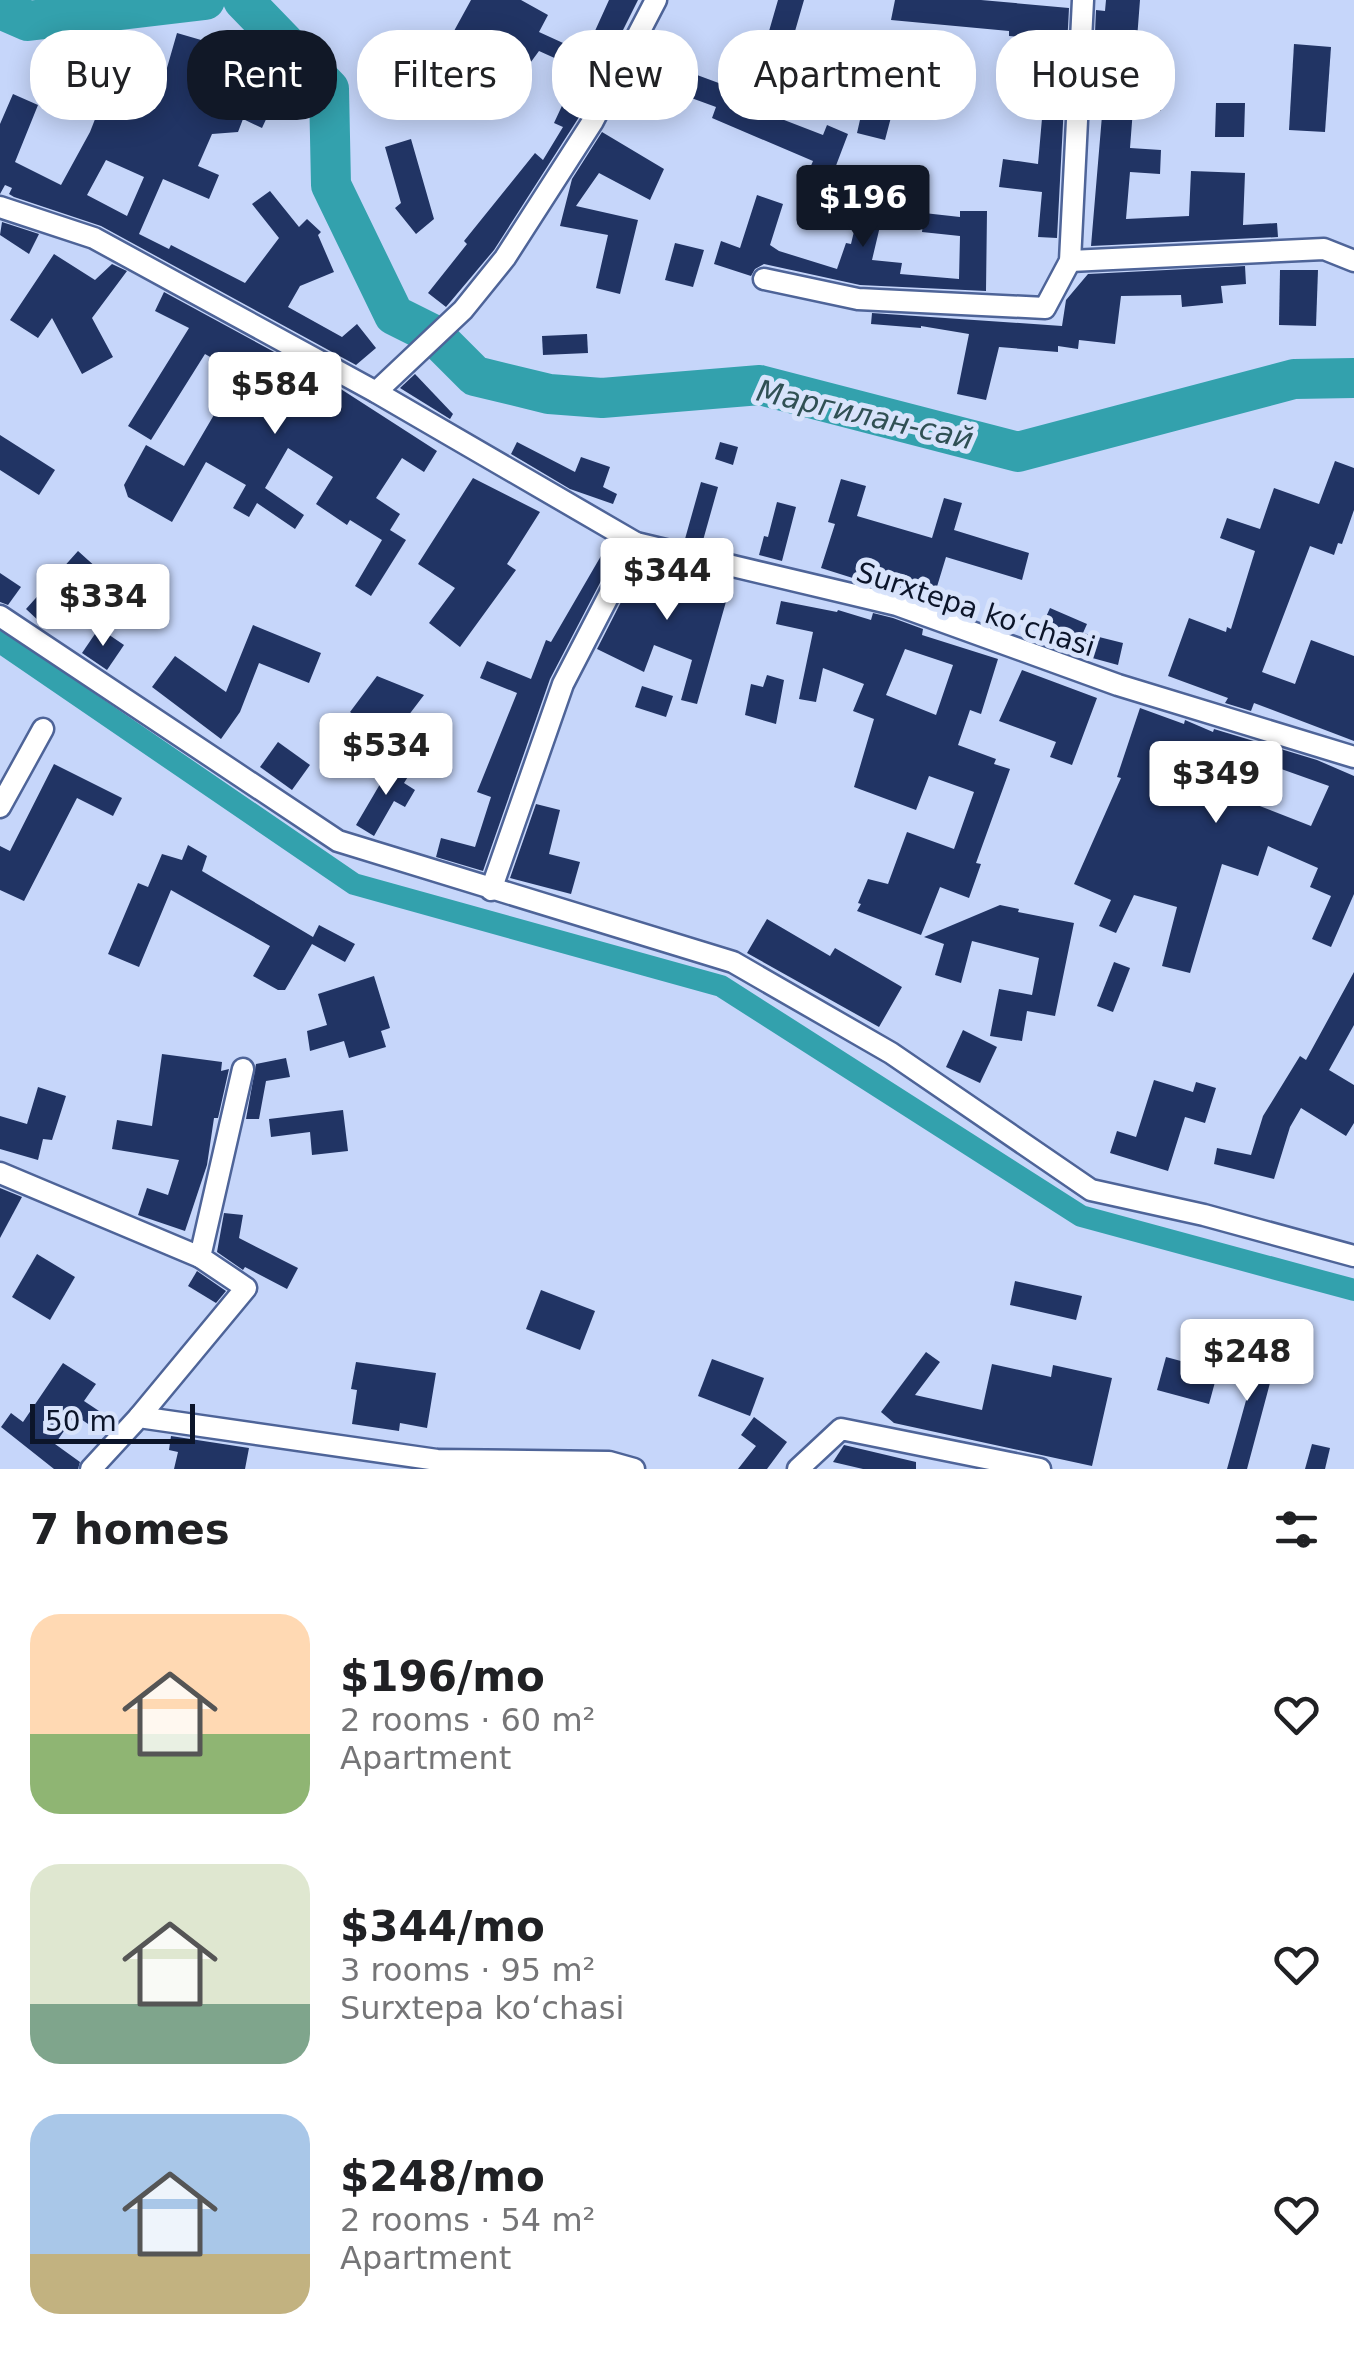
<!DOCTYPE html>
<meta charset="utf-8">
<style>
body{margin:0;font-family:"DejaVu Sans",sans-serif;background:#f6f6f6;color:#202124;height:100vh;display:flex;flex-direction:column;font-size:38px;white-space:nowrap}
*{box-sizing:border-box;margin:0}
p{font-size:32px;color:#757577}
.icon{flex:none;width:55px;height:55px;fill:none;stroke:currentColor;stroke-width:2;stroke-linecap:round;stroke-linejoin:round}
.map{position:relative;height:1469px;overflow:hidden}
.drawer{display:flex;flex-direction:column;background:#fff;flex:1}
.drawer>*{flex:none}
.top-card{position:absolute;left:30px;top:30px;width:1295px;height:90px;display:flex;gap:20px}
.scale{position:absolute;left:30px;bottom:25px;width:165px;box-sizing:border-box;padding-left:10px;border:5px solid #0c152a;border-top:0;font-size:28px;line-height:35px;white-space:nowrap;color:#0c152a;-webkit-text-stroke:8px #d8e3fb;paint-order:stroke}
.price{position:absolute;translate:-50% -85px;padding:0 22px;border-radius:10px;background:#fff;color:#222;font-size:32px;line-height:65px;filter:drop-shadow(0 2px 5px #0008)}
.price::after{content:'';position:absolute;left:50%;top:60px;width:30px;height:22px;margin-left:-15px;background:inherit;clip-path:polygon(0 0,100% 0,50% 100%)}
.price.current{background:#111827;color:#fff}
ul{padding:0;list-style:none}
li{display:flex;align-items:center;gap:30px;height:250px;padding:0 30px}
li span{display:grid;place-items:center;flex:none;width:280px;height:200px;border-radius:30px;color:#555}
li>.icon{margin-inline-start:auto}
span .icon{width:120px;height:120px;fill:#fffc;stroke-width:1}
li b{font-size:42px}
h2{display:flex;justify-content:space-between;align-items:center;height:120px;padding:0 30px;font-size:42px}
.tag{padding:0 35px;border-radius:40px;background:#fff;box-shadow:0 5px 25px #0003;font-size:35px;line-height:90px}
.tag.current{background:#111827;color:#fff}
.map>svg:first-child{display:block}
.lines{fill:none;stroke-linecap:round;stroke-linejoin:round}
.canal{stroke:#33a1ad;stroke-width:22}
.river{stroke:#33a1ad;stroke-width:40}
.building{fill:#213464;fill-rule:evenodd}
.minor-casing{stroke:#4e6498;stroke-width:25}
.minor{stroke:#fff;stroke-width:20}
.labels{text-anchor:middle;stroke-width:10;stroke-linejoin:round;paint-order:stroke}
.street-label{font-size:28px;fill:#0c152a;stroke:#d8e3fb}
.water-label{font-size:30px;font-style:italic;fill:#305054;stroke:#d8e3fb}
</style>
<div class="map">
<svg width="1354" height="1469" viewBox="0 0 1354 1469">
<rect width="100%" height="100%" fill="#c6d6fa"/>
<g class="lines">
<path class="canal" d="M0,642L354,884L721,986L1081,1216L1354,1290"/>
<g class="river">
<path d="M243,0L329,89L331,185L394,315L434,335L475,376L549,394L602,398L760,385L1018,452L1294,379L1354,378"/>
<path d="M0,9L28,21L205,0"/>
</g>
</g>
<g class="building">
<path d="M471,0H521L548,15L539,32L585,53L609,0H638L581,114L494,250L446,307L428,293L467,244L464,241L535,153L543,160L563,127L554,123L579,69L539,51L514,85L508,81L496,98L468,85L475,76L458,64L474,42L454,31Z"/>
<path d="M778,0H804L789,52L784,51L766,113L823,135L827,125L848,134L829,184L807,175L813,161L712,118L716,107L653,84L646,99L625,89L643,55L743,92L757,43L765,45Z"/>
<path d="M895,0H981L1069,8L1057,238L1038,237L1042,192L999,187L1003,159L1038,164L1049,39L1009,36V31L891,20Z"/>
<path d="M1106,0H1140L1133,91L1162,93L1161,111L1133,109L1130,148L1161,150L1160,174L1130,172L1126,219L1189,216L1191,171L1245,173L1243,225L1277,223L1278,237L1091,246L1105,80L1093,79L1096,10L1105,11Z"/>
<path d="M177,33L208,42L195,85L248,108L256,90L275,100L262,128L243,119L238,132L212,134L198,166L219,175L209,199L163,179L139,234L169,249L171,245L245,283L279,238L252,204L270,191L299,227L307,219L321,232L318,235L334,272L300,286L288,307L342,337L357,324L376,348L356,365L101,226L14,197L9,194L12,188L5,185L0,194V124L13,94L38,105L15,162L61,185L90,132L108,86L156,106ZM106,160L144,177L127,216L87,195Z"/>
<path d="M1294,44L1331,47L1325,132L1289,130Z"/>
<path d="M875,81L899,87L885,140L857,133L862,111L867,113Z"/>
<path d="M1216,103H1245L1244,137H1215Z"/>
<path d="M602,132L664,169L650,200L599,173L576,206L638,220L620,294L596,288L608,235L560,226L572,179Z"/>
<path d="M411,139L434,219L416,234L395,208L401,203L385,147Z"/>
<path d="M757,195L783,204L770,245L779,251L837,269L846,243L851,244L862,198L885,205L872,260L902,263L900,274L959,279L960,236L922,232L924,213L960,217V211H987L986,291L860,285L764,264L755,269L751,276L714,264L721,241L740,248Z"/>
<path d="M2,222L39,234L29,254L0,235Z"/>
<path d="M675,243L704,250L693,287L665,280Z"/>
<path d="M54,254L95,280L112,264L127,271L92,318L113,357L82,374L52,318L38,338L10,320Z"/>
<path d="M1245,266L1246,284L1221,286L1223,303L1182,307L1181,295L1121,296L1115,344L1079,340L1078,349L1058,346V352L999,347L986,400L957,394L969,334L921,326V328L871,324L872,313L1062,326L1066,300L1088,274Z"/>
<path d="M1280,270H1318L1316,326L1279,325Z"/>
<path d="M164,292L333,384L437,451L424,472L402,458L376,498L400,514L390,530L406,540L371,596L355,586L382,540L350,520L347,525L316,504L333,477L288,448L265,488L304,515L295,529L257,503L249,517L233,508L246,485L206,462L172,522L128,497L124,485L146,445L184,466L218,408L229,414L249,379L205,354L151,440L128,426L189,328L155,311Z"/>
<path d="M587,334L588,353L543,355L542,336Z"/>
<path d="M415,374L453,414L450,419L400,388Z"/>
<path d="M0,435L55,470L39,495L0,470Z"/>
<path d="M517,442L575,472L581,457L610,467L603,487L617,494L613,504L570,489L511,454Z"/>
<path d="M720,442L738,447L733,465L715,459Z"/>
<path d="M1335,461L1354,468V510L1342,544L1338,543L1334,555L1310,546L1262,672L1295,684L1311,640L1354,656V741L1254,703L1251,711L1225,703L1228,698L1168,676L1189,618L1226,632L1227,627L1231,629L1255,551L1220,538L1227,518L1260,529L1274,488L1319,504Z"/>
<path d="M473,478L540,512L507,564L516,570L460,647L429,623L455,588L418,564Z"/>
<path d="M841,479L866,486L857,516L932,538L944,498L962,503L954,530L1029,553L1022,580L946,557L932,603L821,568L835,524L828,522Z"/>
<path d="M701,482L718,487L702,544L685,539Z"/>
<path d="M777,502L796,507L782,561L759,555L764,536L768,537Z"/>
<path d="M605,549L615,554L550,679L483,871L436,857L441,838L475,847L491,797L477,792L517,693L480,678L487,661L531,679L546,640L551,642Z"/>
<path d="M78,551L98,569L85,584L80,580L41,623L26,609Z"/>
<path d="M642,561L680,577L729,591L697,704L681,700L692,660L654,645L644,672L597,649Z"/>
<path d="M0,573L21,587L8,605L0,602Z"/>
<path d="M781,601L837,612L838,610L871,620L873,613L893,618L923,629L922,635L998,659L981,714L970,710L958,745L996,759L994,764L1010,769L976,863L981,864L969,898L940,887L921,935L857,911L861,904L858,903L868,879L888,884L907,832L954,849L974,792L929,776L916,810L854,787L874,719L853,711L864,684L823,668L816,702L799,699L813,632L776,624ZM905,649L953,665L936,715L886,695Z"/>
<path d="M1050,608L1087,624L1083,633L1123,643L1118,665L1074,653L1037,637Z"/>
<path d="M253,625L321,653L309,683L259,663L240,712L221,739L152,687L175,656L226,692Z"/>
<path d="M99,628L124,645L107,670L82,653Z"/>
<path d="M1022,670L1097,698L1072,765L1050,757L1056,742L999,721Z"/>
<path d="M767,675L784,680L776,724L745,715L751,684L763,687Z"/>
<path d="M377,676L424,695L389,741L397,750L388,765L365,750L376,733L388,741L350,712Z"/>
<path d="M642,686L673,696L666,717L635,707Z"/>
<path d="M1140,708L1184,724L1185,720L1213,732L1214,729L1317,760L1354,776V894L1331,947L1312,939L1331,896L1310,887L1318,868L1268,846L1258,876L1222,864L1190,973L1162,966L1177,907L1134,895L1116,933L1099,926L1111,900L1074,884L1121,778L1117,777ZM1206,749L1222,756L1225,749L1329,786L1311,826L1247,801L1245,806L1192,784Z"/>
<path d="M278,742L310,765L292,790L260,767Z"/>
<path d="M393,762L411,772L404,783L415,790L405,807L394,801L374,836L356,825Z"/>
<path d="M54,764L122,798L113,816L77,798L24,901L0,890V846L10,851Z"/>
<path d="M536,804L560,810L549,854L580,862L571,894L510,878Z"/>
<path d="M188,845L207,856L202,871L313,937L319,925L355,944L345,962L312,944L285,990H278L253,976L270,946L171,890L139,967L108,954L138,883L148,887L162,854L182,860Z"/>
<path d="M1000,905L1019,909L1018,912L1074,923L1055,1016L1027,1011L1022,1041L990,1036L999,989L1032,995L1039,958L972,941L961,983L935,975L944,944L924,937Z"/>
<path d="M767,919L830,956L835,948L902,987L879,1027L747,953Z"/>
<path d="M1114,962L1130,968L1113,1012L1097,1006Z"/>
<path d="M1354,972V1025L1329,1070L1354,1085V1123L1346,1136L1301,1108L1290,1127L1274,1179L1214,1164L1217,1148L1251,1155L1263,1116L1300,1056L1306,1060Z"/>
<path d="M374,976L390,1028L381,1031L386,1047L349,1058L344,1041L310,1051L307,1031L327,1025L318,994Z"/>
<path d="M963,1030L997,1047L980,1083L946,1067Z"/>
<path d="M162,1054L222,1062L221,1071L229,1069L218,1118H214L207,1165L185,1231L138,1215L147,1188L168,1195L179,1160L112,1149L117,1120L152,1126Z"/>
<path d="M286,1058L290,1077L266,1081L259,1119H246L256,1064Z"/>
<path d="M1154,1080L1193,1092L1196,1082L1216,1088L1205,1123L1185,1117L1168,1171L1110,1153L1117,1131L1136,1137Z"/>
<path d="M38,1087L66,1096L52,1140L43,1139L38,1160L0,1149V1116L27,1124Z"/>
<path d="M343,1110L348,1151L312,1155L310,1132L271,1137L269,1119Z"/>
<path d="M0,1188L22,1197L0,1238Z"/>
<path d="M224,1213L243,1215L239,1238L298,1268L287,1289L245,1267L243,1270L217,1252Z"/>
<path d="M37,1254L75,1277L50,1320L12,1297Z"/>
<path d="M197,1271L226,1291L216,1303L188,1286Z"/>
<path d="M1015,1281L1082,1296L1076,1320L1010,1305Z"/>
<path d="M541,1290L595,1311L580,1350L526,1329Z"/>
<path d="M926,1352L940,1362L915,1395L982,1410L992,1364L1051,1377L1053,1365L1112,1378L1092,1466L894,1423L881,1412Z"/>
<path d="M1223,1354L1274,1368L1247,1469H1227L1250,1386L1217,1377Z"/>
<path d="M1166,1357L1218,1371L1209,1404L1157,1390Z"/>
<path d="M712,1359L764,1378L750,1416L698,1396Z"/>
<path d="M356,1362L436,1373L427,1428L400,1423L399,1431L352,1424L357,1390L351,1389Z"/>
<path d="M63,1363L96,1384L84,1401L114,1421L104,1435L75,1415L55,1444L80,1462L78,1469H54L1,1427L11,1413L23,1422Z"/>
<path d="M754,1417L787,1442L767,1469H738L756,1446L741,1435Z"/>
<path d="M171,1436L249,1448L245,1469H174L178,1452L169,1450Z"/>
<path d="M1312,1444L1330,1448L1325,1469H1305Z"/>
<path d="M844,1445L916,1462V1469H863L833,1462Z"/>
</g>
<g class="lines">
<defs>
<g id="minor">
<path d="M0,207L94,238L376,392L636,543L897,605L1118,685L1354,757"/>
<path d="M1070,261L1324,249L1354,261"/>
<path d="M764,279L858,299L1045,308L1070,261L1083,0"/>
<path d="M376,392L463,310L505,258L593,121L656,0"/>
<path d="M0,616L338,841L733,962L891,1053L1091,1190L1204,1215L1354,1256"/>
<path d="M0,807L43,729"/>
<path d="M491,890L563,684L636,543"/>
<path d="M0,1173L200,1257"/>
<path d="M139,1417L246,1288L200,1257L243,1069"/>
<path d="M91,1469L139,1417L437,1460L609,1462L634,1469"/>
<path d="M798,1469L841,1429L1040,1469"/>
</g>
</defs>
<use href="#minor" class="minor-casing"/>
<use href="#minor" class="minor"/>
</g>
<g class="labels">
<g class="street-label">
<text transform="translate(976 609) rotate(18)" y="10">Surxtepa koʻchasi</text>
</g>
<g class="water-label">
<text transform="translate(865 415) rotate(13)" y="10">Маргилан-сай</text>
</g>
</g>
</svg>
<div class="scale">50 m</div>
<b class="price current" style="left:863px;top:250px">$196</b>
<b class="price" style="left:275px;top:437px">$584</b>
<b class="price" style="left:667px;top:623px">$344</b>
<b class="price" style="left:103px;top:649px">$334</b>
<b class="price" style="left:386px;top:798px">$534</b>
<b class="price" style="left:1216px;top:826px">$349</b>
<b class="price" style="left:1247px;top:1404px">$248</b>
<div class="top-card">
<a class="tag">Buy</a>
<a class="tag current">Rent</a>
<a class="tag">Filters</a>
<a class="tag">New</a>
<a class="tag">Apartment</a>
<a class="tag">House</a>
</div>
</div>
<section class="drawer">
<h2>7 homes<svg class="icon" aria-label="filters" viewBox="0 0 24 24"><path d="M4 7h16M4 17h16"/><circle cx="9" cy="7" r="2"/><circle cx="15" cy="17" r="2"/></svg></h2>
<ul>
<li><span style="background:linear-gradient(#ffd9b3 60%,#8fb573 0)"><svg class="icon" aria-label="home" viewBox="0 0 24 24"><path d="M3 11l9-7 9 7M6 9v11h12V9"/></svg></span><div><b>$196/mo</b><p>2 rooms · 60 m²</p><p>Apartment</p></div><svg class="icon" aria-label="heart" viewBox="0 0 24 24"><path d="M12 20l-8-8c-3-5 5-10 8-4 3-6 11-1 8 4z"/></svg></li>
<li><span style="background:linear-gradient(#dfe7d0 70%,#7fa58c 0)"><svg class="icon" aria-label="home" viewBox="0 0 24 24"><path d="M3 11l9-7 9 7M6 9v11h12V9"/></svg></span><div><b>$344/mo</b><p>3 rooms · 95 m²</p><p>Surxtepa koʻchasi</p></div><svg class="icon" aria-label="heart" viewBox="0 0 24 24"><path d="M12 20l-8-8c-3-5 5-10 8-4 3-6 11-1 8 4z"/></svg></li>
<li><span style="background:linear-gradient(#a9c7e8 70%,#c2b280 0)"><svg class="icon" aria-label="home" viewBox="0 0 24 24"><path d="M3 11l9-7 9 7M6 9v11h12V9"/></svg></span><div><b>$248/mo</b><p>2 rooms · 54 m²</p><p>Apartment</p></div><svg class="icon" aria-label="heart" viewBox="0 0 24 24"><path d="M12 20l-8-8c-3-5 5-10 8-4 3-6 11-1 8 4z"/></svg></li>
</ul>
</section>
